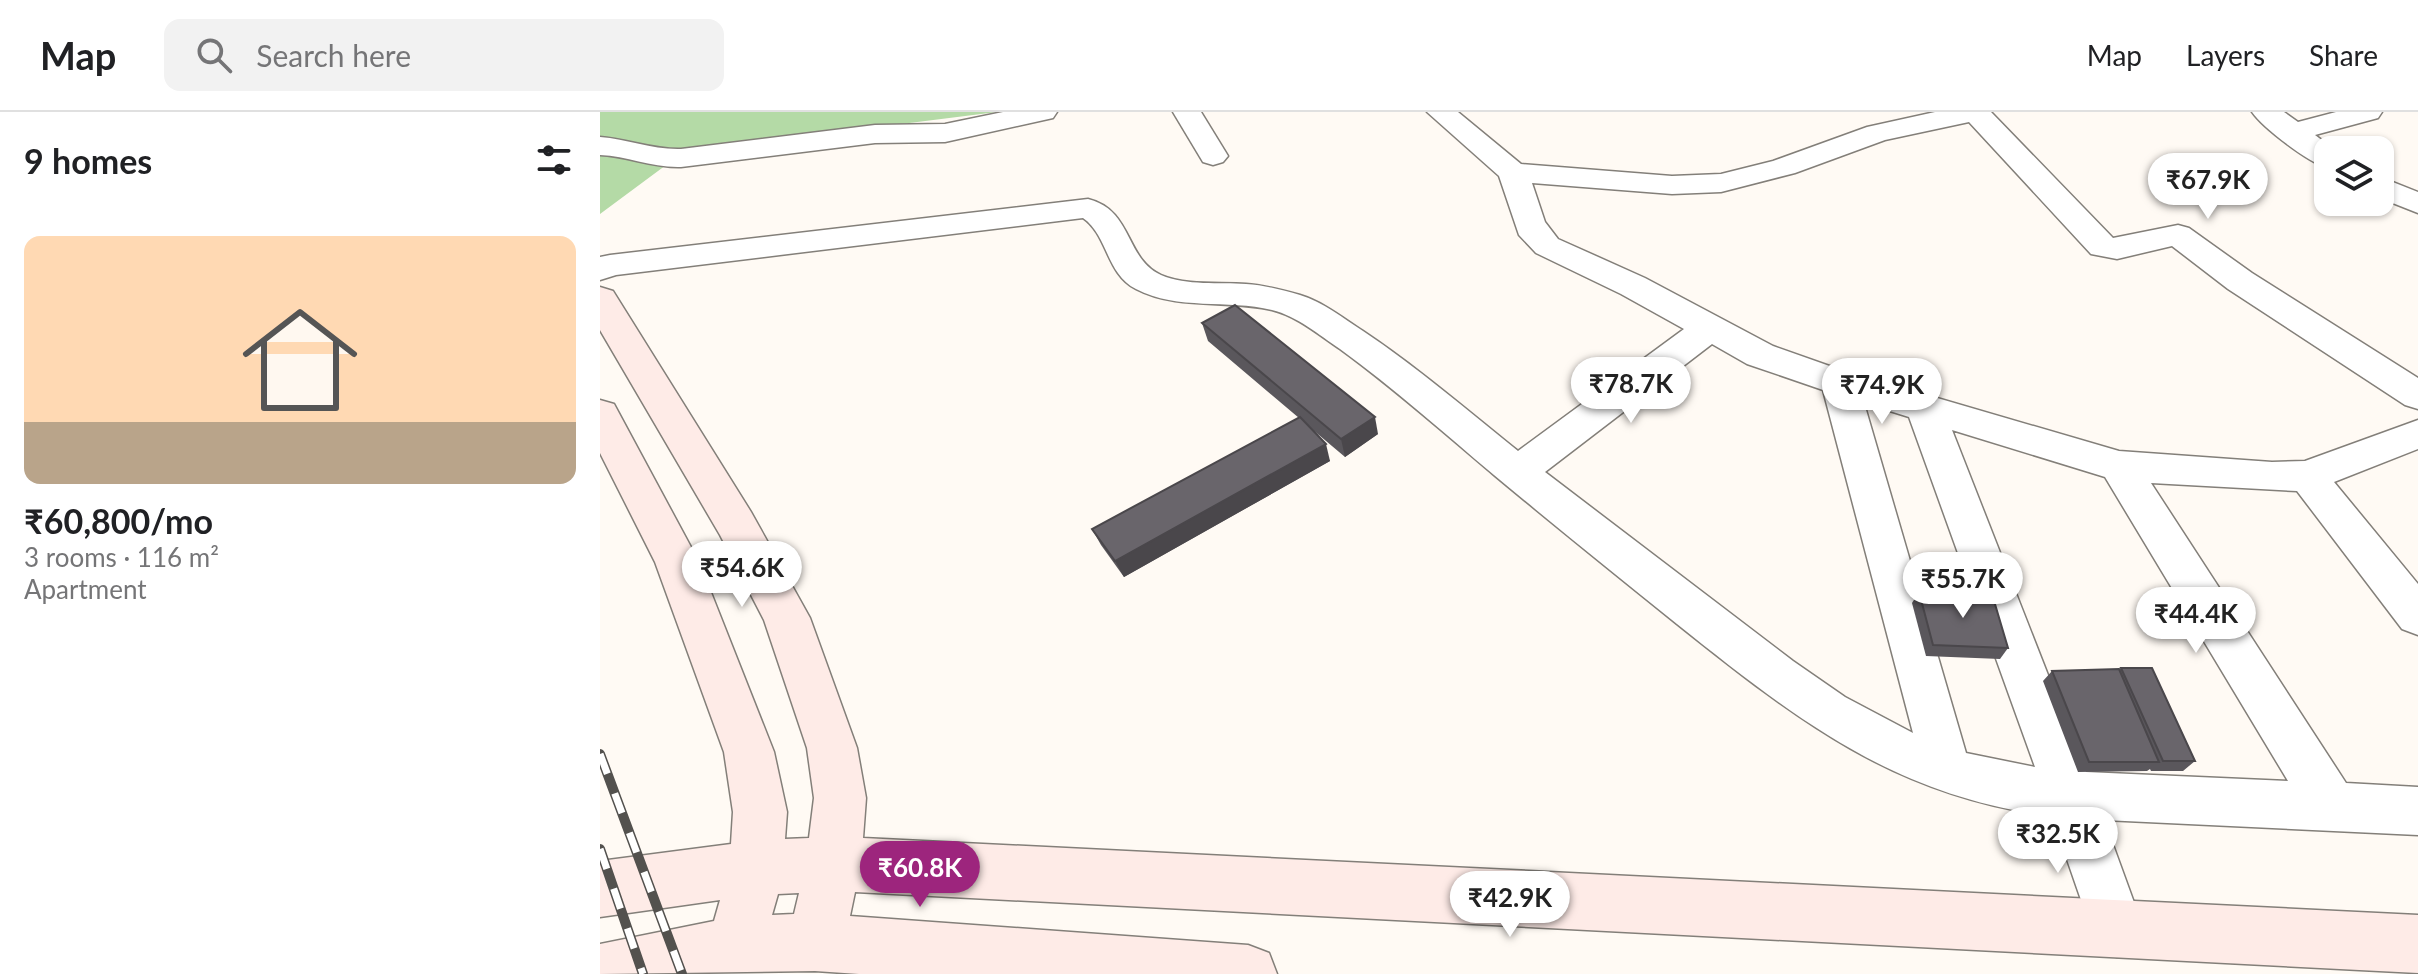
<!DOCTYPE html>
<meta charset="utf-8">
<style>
body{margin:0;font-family:Lato,sans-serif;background:#f2f2f2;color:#202124;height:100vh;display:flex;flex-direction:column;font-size:30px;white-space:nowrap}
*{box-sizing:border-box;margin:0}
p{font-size:26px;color:#757577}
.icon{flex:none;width:44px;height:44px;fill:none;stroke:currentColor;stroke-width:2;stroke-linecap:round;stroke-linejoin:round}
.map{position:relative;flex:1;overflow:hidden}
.details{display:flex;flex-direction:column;background:#fff;width:600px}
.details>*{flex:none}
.controls{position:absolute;left:1714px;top:24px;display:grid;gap:16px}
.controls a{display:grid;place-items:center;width:80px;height:80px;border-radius:16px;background:#fff;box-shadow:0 2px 6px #0004;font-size:40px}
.price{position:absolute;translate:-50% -68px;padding:0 18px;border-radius:28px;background:#fff;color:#222;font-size:26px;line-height:52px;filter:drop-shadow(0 2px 4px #0008)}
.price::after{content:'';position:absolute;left:50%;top:48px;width:24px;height:18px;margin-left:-12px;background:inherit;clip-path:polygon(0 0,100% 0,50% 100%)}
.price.selected{background:#9d257d;color:#fff}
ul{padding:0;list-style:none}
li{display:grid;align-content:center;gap:16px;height:424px;padding:0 24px}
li+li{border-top:2px solid #e0e0e0}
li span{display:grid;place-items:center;height:248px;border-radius:16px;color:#555}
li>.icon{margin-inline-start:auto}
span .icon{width:144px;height:144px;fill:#fffc;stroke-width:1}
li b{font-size:34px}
h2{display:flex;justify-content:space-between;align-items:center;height:96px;padding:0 24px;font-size:34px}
header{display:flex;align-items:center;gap:48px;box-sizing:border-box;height:112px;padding:0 40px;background:#fff;border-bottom:2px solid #e0e0e0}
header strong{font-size:38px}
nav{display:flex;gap:44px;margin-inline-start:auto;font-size:28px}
.search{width:560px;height:72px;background:#f2f2f2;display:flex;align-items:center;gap:20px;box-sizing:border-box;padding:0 28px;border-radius:16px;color:#757577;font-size:30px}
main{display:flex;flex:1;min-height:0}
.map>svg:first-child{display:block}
.green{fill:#b4daa6}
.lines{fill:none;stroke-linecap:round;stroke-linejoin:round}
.street-casing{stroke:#837f79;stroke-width:3}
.secondary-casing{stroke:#837f79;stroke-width:3}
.street{fill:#fff;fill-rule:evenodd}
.secondary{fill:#feebe7;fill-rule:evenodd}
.rail-casing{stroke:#53514e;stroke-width:10}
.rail{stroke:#fff;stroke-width:7;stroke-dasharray:21;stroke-linecap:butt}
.wall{fill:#5a575c}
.shaded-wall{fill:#4a474b}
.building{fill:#69656b;stroke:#4a474b;stroke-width:2}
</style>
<header>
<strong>Map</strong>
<div class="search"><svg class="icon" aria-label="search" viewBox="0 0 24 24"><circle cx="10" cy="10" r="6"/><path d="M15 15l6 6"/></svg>Search here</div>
<nav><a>Map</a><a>Layers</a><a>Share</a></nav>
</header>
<main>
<section class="details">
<h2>9 homes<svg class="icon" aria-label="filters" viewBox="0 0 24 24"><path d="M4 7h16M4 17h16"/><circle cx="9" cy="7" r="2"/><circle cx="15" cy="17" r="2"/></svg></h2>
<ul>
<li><span style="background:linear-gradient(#ffd9b3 75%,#b9a48a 0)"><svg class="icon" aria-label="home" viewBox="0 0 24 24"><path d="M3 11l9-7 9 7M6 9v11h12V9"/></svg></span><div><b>₹60,800/mo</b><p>3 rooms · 116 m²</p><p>Apartment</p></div></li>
</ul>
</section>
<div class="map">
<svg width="1818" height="862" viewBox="0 0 1818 862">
<rect width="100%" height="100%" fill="#fffaf4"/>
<path class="green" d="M0,0H397L85,39L0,102Z"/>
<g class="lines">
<defs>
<g id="street">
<path d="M403,0H457L453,6L345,30L275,31L81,55C52,56 28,44 0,43V25C28,27 53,38 81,37L275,13L345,12Z"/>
<path d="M573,0H601L628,44L623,50L613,53L603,50Z"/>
<path d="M827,0H858L921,52L1072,64L1121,62L1173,49L1267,15L1335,0H1391L1513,126L1578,113L1589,116L1652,161L1818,266V297L1805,293L1628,177L1572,134L1517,147L1491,142L1369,10L1285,28L1195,61L1121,80L1072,82L932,71L945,110L958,127L1045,166L1173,234L1238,257L1519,339L1672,350L1705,349L1818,308V337L1734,370L1818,472V523L1802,517L1697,379L1551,371L1746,671L1818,675V723L1504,708L1544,818L1536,837L1517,845L1498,837L1452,704C1295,685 1196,607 1077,512C1016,463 954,413 894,363C844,321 794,276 740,237C719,223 697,204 672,198C627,187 578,199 536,177C506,162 508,123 483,106L16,163L0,168V145L10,143L488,87C533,98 525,147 561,163C587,174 619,170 646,172C664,173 682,178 700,183C723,190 743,206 763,219C817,255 867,298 918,339L1084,217L1021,182L936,141L919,123L899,64ZM1112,232L1147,252L1223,278L1313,621L1245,585L1193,549L945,360ZM1264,291L1309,305L1435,655L1366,641ZM1352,318L1505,365L1688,669L1486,660Z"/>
<path d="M1652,0H1684L1698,10L1736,0H1782L1778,6L1715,23L1735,38H1728V56C1709,51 1663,16 1652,0Z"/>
<path d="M1780,65L1818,80V101L1780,86Z"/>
</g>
<path id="secondary" d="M0,175L13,179L18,187L151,400L210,506L257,636L266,686L263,726L1818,803V861L255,780L250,804L648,833L669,841L677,862H259L215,859L0,862V832L114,809L120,788L0,805V749L131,732L133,700L124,640L55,450L0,341V288L14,292L99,450L174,640L187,700L185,727L209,726L214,686L207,636L164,508L120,423L0,218ZM199,781L194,802L172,803L178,782Z"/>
</defs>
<use href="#street" class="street-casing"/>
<use href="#secondary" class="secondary-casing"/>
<use href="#street" class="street"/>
<use href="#secondary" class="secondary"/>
<defs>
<g id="rail">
<path d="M0,642L82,862"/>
<path d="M0,737L43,862"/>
</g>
</defs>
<use href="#rail" class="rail-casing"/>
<use href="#rail" class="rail"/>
</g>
<g class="wall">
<path d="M602,211L778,322L745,345L713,318L730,349L524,465L501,433L492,417L699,306L608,229Z"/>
<path d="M1319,480L1408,536L1400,547L1326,544L1312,491Z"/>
<path d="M1521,556L1595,649L1583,659H1551L1550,657L1547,659L1478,660L1443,569L1452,559L1519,558Z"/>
</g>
<g class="shaded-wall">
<path d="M775,305L778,322L745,345L741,327Z"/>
<path d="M726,332L730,349L524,465L515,449Z"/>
</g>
<g class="building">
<path d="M635,193L775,305L741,327L602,211Z"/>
<path d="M700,305L726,332L515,449L492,417Z"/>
<path d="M1319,480L1392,482L1408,536L1333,533Z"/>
<path d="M1521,556H1552L1595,649H1563Z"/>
<path d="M1519,557L1559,650H1489L1452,559Z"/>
</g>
</svg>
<div class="controls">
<a><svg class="icon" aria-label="layers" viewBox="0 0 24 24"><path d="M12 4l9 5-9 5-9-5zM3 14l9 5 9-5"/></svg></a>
</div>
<b class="price" style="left:1608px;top:109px">₹67.9K</b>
<b class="price" style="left:1031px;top:313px">₹78.7K</b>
<b class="price" style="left:1282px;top:314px">₹74.9K</b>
<b class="price" style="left:142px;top:497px">₹54.6K</b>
<b class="price" style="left:1363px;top:508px">₹55.7K</b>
<b class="price" style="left:1596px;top:543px">₹44.4K</b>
<b class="price" style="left:1458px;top:763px">₹32.5K</b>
<b class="price selected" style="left:320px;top:797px">₹60.8K</b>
<b class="price" style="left:910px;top:827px">₹42.9K</b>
</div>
</main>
